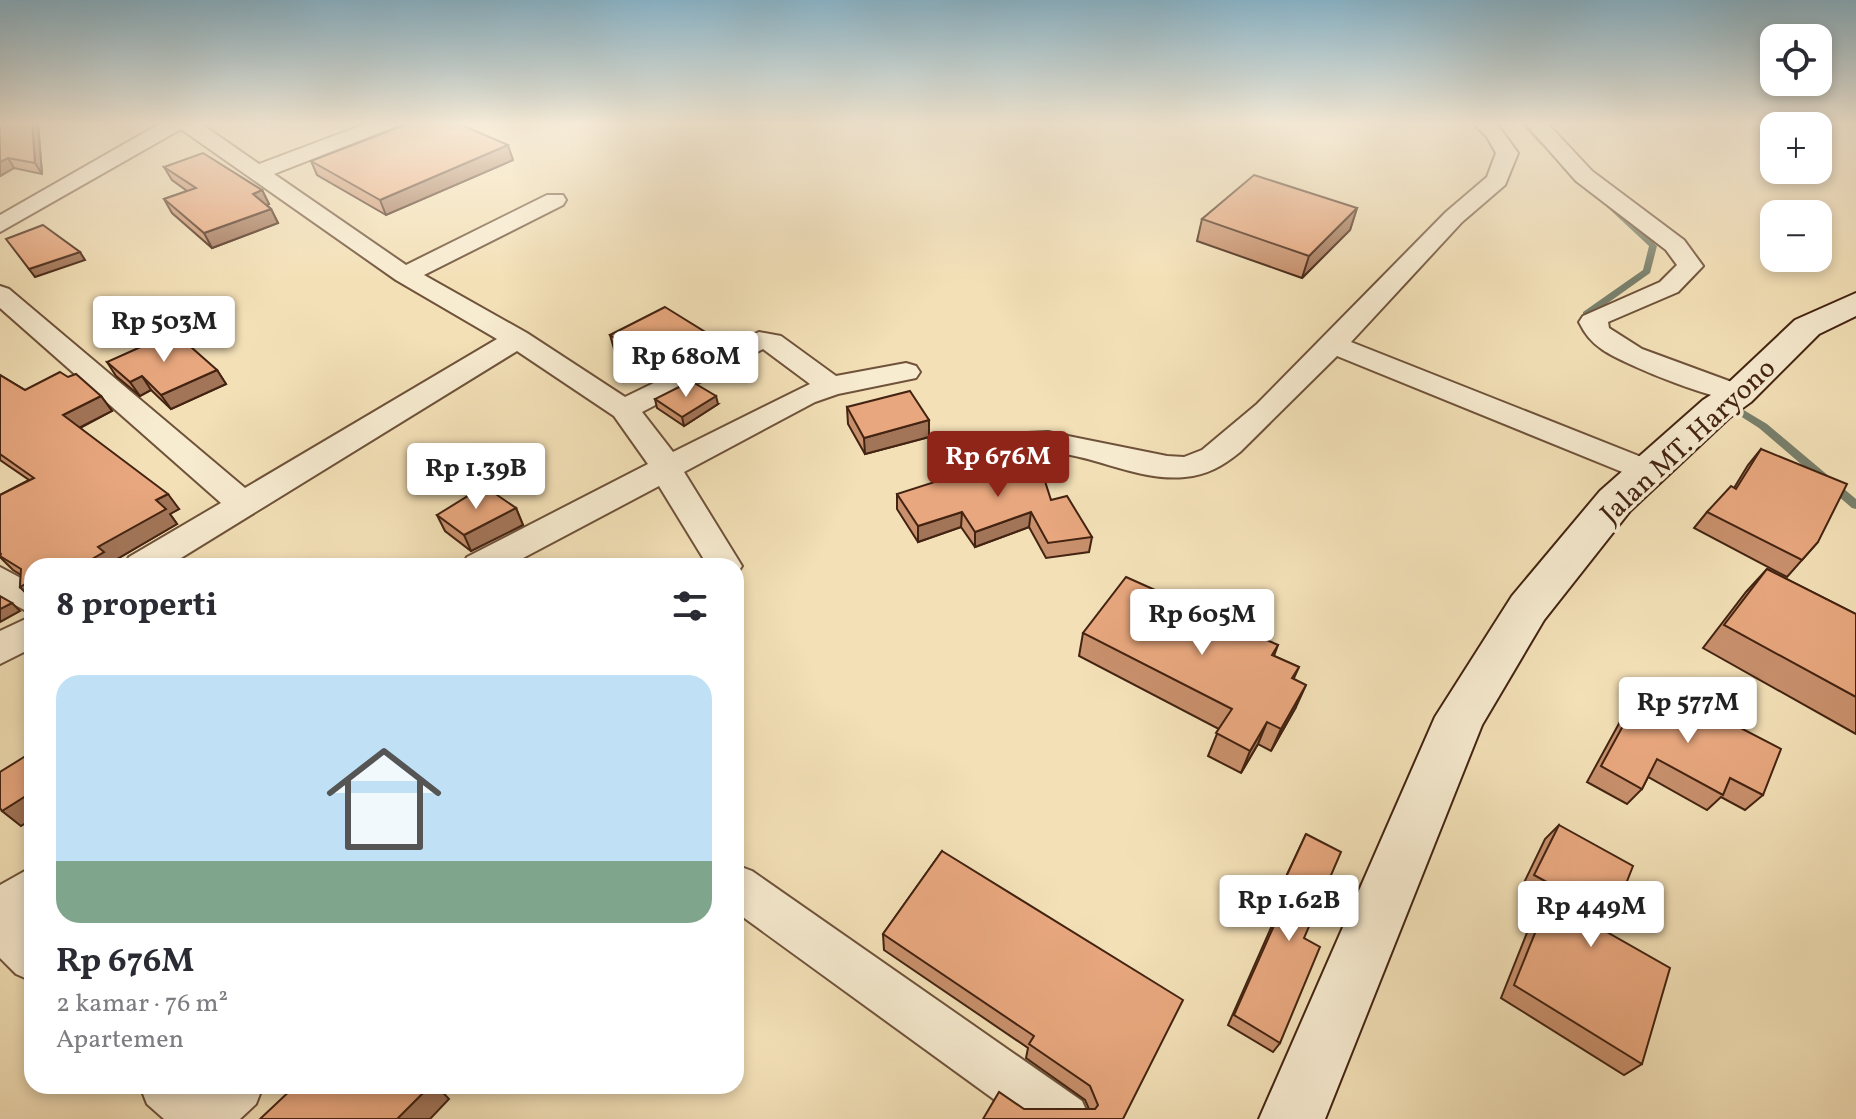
<!DOCTYPE html>
<html lang="id">
<meta charset="utf-8">
<style>
body{margin:0;font-family:Vollkorn,serif;background:#f2f2f3;color:#2b2b33;height:100vh;display:flex;flex-direction:column;font-size:30px;white-space:nowrap}
*{box-sizing:border-box;margin:0}
p{font-size:26px;color:#7c7c81}
.icon{flex:none;width:44px;height:44px;fill:none;stroke:currentColor;stroke-width:2;stroke-linecap:round;stroke-linejoin:round}
.map{position:relative;flex:1;overflow:hidden}
.drawer{position:absolute;left:24px;top:558px;width:720px;height:536px;display:flex;flex-direction:column;background:#fff;border-radius:24px;box-shadow:0 4px 12px #0003}
.drawer>*{flex:none}
.buttons{position:absolute;left:1760px;top:24px;display:grid;gap:16px}
.buttons a{display:grid;place-items:center;width:72px;height:72px;border-radius:16px;background:#fff;box-shadow:0 4px 12px #0003;font-size:40px}
.price{position:absolute;translate:-50% -68px;padding:0 18px;border-radius:8px;background:#fff;color:#222;font-size:26px;line-height:52px;filter:drop-shadow(0 2px 4px #0008)}
.price::after{content:'';position:absolute;left:50%;top:48px;width:24px;height:18px;margin-left:-12px;background:inherit;clip-path:polygon(0 0,100% 0,50% 100%)}
.price.on{background:#8f2418;color:#fff}
ul{padding:0;list-style:none}
li{display:grid;align-content:center;gap:16px;height:424px;padding:0 32px}
li span{display:grid;place-items:center;height:248px;border-radius:24px;color:#555}
li>.icon{margin-inline-start:auto}
span .icon{width:144px;height:144px;fill:#fffc;stroke-width:1}
li b{font-size:34px}
h2{display:flex;justify-content:space-between;align-items:center;height:96px;padding:0 32px;font-size:34px}
.map>svg:first-child{display:block}
.lines{fill:none;stroke-linecap:round;stroke-linejoin:round}
.stream{fill:#79806c;fill-rule:evenodd}
.street-casing{stroke:#6f523a;stroke-width:4}
.secondary-casing{stroke:#432311;stroke-width:4}
.street{fill:#f7ebd0;fill-rule:evenodd}
.secondary{fill:#f7ebd0;fill-rule:evenodd}
.wall{fill:#c8906c;stroke:#432311;stroke-width:2}
.shaded-wall{fill:#a27558;stroke:#432311;stroke-width:2}
.building{fill:#e8a77e;stroke:#432311;stroke-width:2}
.labels{text-anchor:middle;stroke-width:7;stroke-linejoin:round;paint-order:stroke}
.street-label{font-size:28px;fill:#432311;stroke:#f7ebd0}
</style>
<div class="map">
<svg width="1856" height="1119" viewBox="0 0 1856 1119">
<rect width="100%" height="100%" fill="#f3e0b7"/>
<filter id="stains"><feTurbulence type="fractalNoise" baseFrequency=".0025" numOctaves="4"/><feColorMatrix values="0 0 0 0 .2 0 0 0 0 .09 0 0 0 0 .02 0 0 0 .5 -.17"/></filter>
<radialGradient id="worn" r=".72"><stop offset=".6" stop-color="#630" stop-opacity="0"/><stop offset="1" stop-color="#630" stop-opacity=".3"/></radialGradient>
<g class="lines">
<g class="stream">
<path d="M1520,123H1528L1547,141V145H1541Z"/>
<path d="M1607,203H1613L1657,246L1650,273L1591,315L1593,331L1588,334L1583,331V312L1643,270L1649,246L1607,207Z"/>
<path d="M1727,400L1767,424L1856,499V509L1852,508L1759,428L1723,405L1722,403Z"/>
</g>
<defs>
<g id="street">
<path d="M161,123H200L259,164L368,123H397L394,127L274,174L406,265L547,195H563L566,200L563,205L424,275L527,333L625,397L759,332L781,336L836,376L906,363L916,366L920,372L916,378L838,394L815,402L684,472L742,566L736,575V566H708L659,486L508,566H462L467,557L648,464L614,416L517,351L168,566H124L129,557L221,503L0,308V286L9,289L245,488L497,339L396,280L181,129L0,232V215ZM763,349L810,384L673,452L642,412Z"/>
<path d="M1473,123H1496L1518,153L1505,185L1462,222L1351,342L1659,464L1664,471L1659,478L1648,482L1637,478L1337,356L1240,452C1223,466 1207,475 1185,477C1137,482 1092,453 1045,452C1013,451 968,470 941,462L937,455L941,448L1007,434L1048,432L1167,456L1184,457L1202,450L1257,404L1446,212L1487,177L1496,153L1487,137Z"/>
<path d="M1525,123H1547L1592,171L1684,240L1703,266L1678,292L1608,322L1609,328L1642,349L1748,388L1752,394L1748,400C1725,406 1625,365 1603,350C1591,342 1585,334 1579,322L1583,316L1660,282L1677,265L1666,250L1576,181Z"/>
<path d="M0,567L32,584V614L0,597Z"/>
<path d="M32,616V648L0,664V631Z"/>
<path d="M736,865L752,871L1082,1101L1090,1119H1021L736,912Z"/>
<path d="M32,867V915L26,920L32,926V981L16,974L0,958V885Z"/>
<path d="M140,1086H263L256,1104L240,1119H164L147,1104Z"/>
</g>
<path id="secondary" d="M1856,293V316L1819,334L1751,402L1729,418L1630,511L1544,620L1482,725L1325,1119H1259L1435,717L1512,596L1600,491L1703,400L1725,386L1795,320Z"/>
</defs>
<use href="#street" class="street-casing"/>
<use href="#secondary" class="secondary-casing"/>
<use href="#street" class="street"/>
<use href="#secondary" class="secondary"/>
</g>
<g class="wall">
<path d="M0,123H38L42,174L14,168L0,176Z"/>
<path d="M513,160L386,215L317,175L311,161Z"/>
<path d="M164,167L262,190L269,204L267,205L271,209L278,223L212,248L172,213L164,199L187,191L172,180Z"/>
<path d="M1357,208L1350,230L1302,278L1197,241L1202,219Z"/>
<path d="M610,335H710L713,351L655,379L615,352Z"/>
<path d="M107,362L217,370L226,384L171,409L151,390L140,396L116,376Z"/>
<path d="M0,375L25,390L101,396L112,411L80,428L179,509L170,514L177,524L112,562L32,566V599L20,587L21,575L13,570L0,557V495L29,480L0,460Z"/>
<path d="M655,399L718,404L684,426L657,408Z"/>
<path d="M847,407L929,437L865,454L848,424Z"/>
<path d="M1761,449L1818,542L1787,577L1694,528L1707,512L1734,488L1748,465Z"/>
<path d="M897,494L1051,500L1092,537L1089,552L1046,558L1029,527L975,547L961,527L918,542L897,509Z"/>
<path d="M516,508L523,525L471,551L445,531L437,515Z"/>
<path d="M1767,569L1856,614V734L1703,648L1746,592Z"/>
<path d="M1083,633L1278,645L1274,656L1299,667L1294,678L1296,707L1271,751L1258,744L1241,773L1208,756L1219,729L1079,656Z"/>
<path d="M1648,680L1763,795L1745,810L1721,797L1707,810L1648,777L1642,789L1627,804L1587,782L1634,696Z"/>
<path d="M1559,825L1607,932L1642,1064L1624,1075L1501,998L1540,900L1521,889L1545,839Z"/>
<path d="M1306,834L1304,938L1280,1043L1273,1052L1228,1025L1274,921L1267,917Z"/>
<path d="M942,851L1123,1119L1024,1109H1089L1085,1100L1026,1058L1028,1048L884,950L883,934Z"/>
</g>
<g class="shaded-wall">
<path d="M32,123H38L42,174L35,163Z"/>
<path d="M508,145L513,160L386,215L380,200Z"/>
<path d="M8,158L14,168L0,176V162Z"/>
<path d="M262,190L269,204L260,208L253,194Z"/>
<path d="M1357,208L1350,230L1302,278L1309,256Z"/>
<path d="M271,209L278,223L212,248L204,233Z"/>
<path d="M80,252L85,260L35,277L29,269Z"/>
<path d="M710,335L713,351L655,379L651,363Z"/>
<path d="M217,370L226,384L171,409L161,395Z"/>
<path d="M142,376L151,390L140,396L130,382Z"/>
<path d="M101,396L112,411L75,430L63,415Z"/>
<path d="M716,396L718,404L684,426L682,417Z"/>
<path d="M929,420V437L865,454L864,438Z"/>
<path d="M168,494L179,509L170,514L177,524L112,562L116,566H80L98,547L156,500Z"/>
<path d="M516,508L523,525L471,551L464,535Z"/>
<path d="M962,512L961,527L918,542V526Z"/>
<path d="M1031,512L1029,527L975,547V532Z"/>
<path d="M32,580V599L20,587Z"/>
<path d="M12,603L20,611L0,622V609Z"/>
<path d="M1306,685L1296,707L1271,751L1281,729Z"/>
<path d="M1267,722L1258,744L1241,773L1250,751Z"/>
<path d="M32,792V819L21,826L2,811Z"/>
<path d="M430,1086H437L449,1099L430,1119H397Z"/>
</g>
<g class="building">
<path d="M0,123H32L35,163L8,158L0,162Z"/>
<path d="M410,123H457L508,145L380,200L311,161Z"/>
<path d="M203,153L262,190L253,194L271,209L204,233L164,199L196,188L164,167Z"/>
<path d="M1254,175L1357,208L1309,256L1202,219Z"/>
<path d="M43,225L80,252L29,269L6,239Z"/>
<path d="M665,307L710,335L651,363L610,335Z"/>
<path d="M174,332L217,370L161,395L142,376L130,382L107,362Z"/>
<path d="M60,372L68,377L76,374L101,396L63,415L168,494L156,500L166,509L98,547L104,552L80,566H32V580L20,587L21,569L0,556L1,554L0,553V495L34,478L0,454V375L25,390Z"/>
<path d="M691,381L716,396L682,417L655,399Z"/>
<path d="M910,391L929,420L864,438L847,407Z"/>
<path d="M1761,449L1847,484L1818,542L1802,560L1707,512L1731,486L1736,489Z"/>
<path d="M1036,453L1051,500L1067,496L1092,537L1048,543L1031,512L975,532L962,512L918,526L897,494L1019,455Z"/>
<path d="M484,486L516,508L464,535L437,515Z"/>
<path d="M1767,569L1856,614V697L1724,625Z"/>
<path d="M1126,577L1278,645L1272,655L1299,667L1292,678L1306,685L1281,729L1267,722L1250,751L1216,733L1232,709L1083,633Z"/>
<path d="M0,596L12,603L0,609Z"/>
<path d="M1648,680L1781,749L1763,795L1730,778L1723,795L1657,759L1642,789L1601,766Z"/>
<path d="M32,752V792L2,811L0,808V772Z"/>
<path d="M1559,825L1633,866L1607,932L1670,968L1642,1064L1514,985L1554,886L1534,875Z"/>
<path d="M1306,834L1341,852L1304,938L1320,947L1280,1043L1234,1015L1281,910L1273,905Z"/>
<path d="M942,851L1183,1000L1123,1119H983L999,1092L1024,1109H1095L1098,1105L1090,1086L1029,1044L1034,1036L883,934Z"/>
<path d="M295,1086H430L397,1119H260Z"/>
</g>
<linearGradient id="sky" x2="0" y2="1"><stop stop-color="#8ab8cf"/><stop offset="0.44" stop-color="#faf1df"/><stop offset="1" stop-color="#faf1df" stop-opacity="0"/></linearGradient>
<rect width="1856" height="280" fill="url(#sky)"/>
<g class="labels">
<g class="street-label">
<text transform="translate(1687 440) rotate(-43)" y="10">Jalan MT. Haryono</text>
</g>
</g>
<rect width="100%" height="100%" filter="url(#stains)"/>
<rect width="100%" height="100%" fill="url(#worn)"/>
</svg>
<div class="buttons">
<a><svg class="icon" aria-label="locate" viewBox="0 0 24 24"><circle cx="12" cy="12" r="6"/><path d="M12 2v4M12 18v4M2 12h4M18 12h4"/></svg></a>
<a>+</a>
<a>−</a>
</div>
<b class="price" style="left:164px;top:364px">Rp 503M</b>
<b class="price" style="left:686px;top:399px">Rp 680M</b>
<b class="price on" style="left:998px;top:499px">Rp 676M</b>
<b class="price" style="left:476px;top:511px">Rp 1.39B</b>
<b class="price" style="left:1202px;top:657px">Rp 605M</b>
<b class="price" style="left:1688px;top:745px">Rp 577M</b>
<b class="price" style="left:1289px;top:943px">Rp 1.62B</b>
<b class="price" style="left:1591px;top:949px">Rp 449M</b>
<section class="drawer">
<h2>8 properti<svg class="icon" aria-label="filters" viewBox="0 0 24 24"><path d="M4 7h16M4 17h16"/><circle cx="9" cy="7" r="2"/><circle cx="15" cy="17" r="2"/></svg></h2>
<ul>
<li><span style="background:linear-gradient(#bfe0f5 75%,#7fa58c 0)"><svg class="icon" aria-label="home" viewBox="0 0 24 24"><path d="M3 11l9-7 9 7M6 9v11h12V9"/></svg></span><div><b>Rp 676M</b><p>2 kamar · 76 m²</p><p>Apartemen</p></div></li>
</ul>
</section>
</div>
